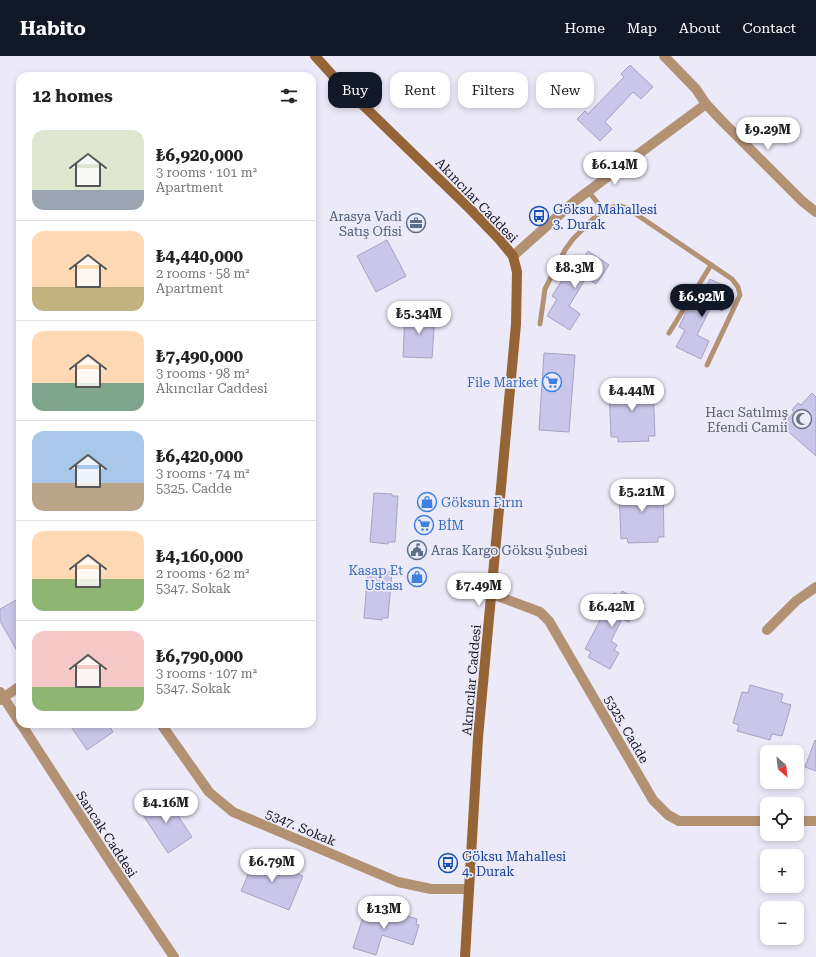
<!DOCTYPE html>
<meta charset="utf-8">
<style>
body{margin:0;font-family:"Roboto Serif",serif;background:#f6f6f6;color:#222;height:100vh;display:flex;flex-direction:column;font-size:15px;white-space:nowrap}
*{box-sizing:border-box;margin:0}
p{font-size:13px;color:#767676}
.icon{flex:none;width:22px;height:22px;fill:none;stroke:currentColor;stroke-width:2;stroke-linecap:round;stroke-linejoin:round}
.map{position:relative;flex:1;overflow:hidden}
.side{position:absolute;left:16px;top:16px;width:300px;height:656px;display:flex;flex-direction:column;background:#fff;border-radius:12px;box-shadow:0 2px 6px #0003}
.side>*{flex:none}
.hud{position:absolute;left:328px;top:16px;width:380px;height:36px;display:flex;gap:8px}
.needle{width:26px;rotate:152deg}
.fabs{position:absolute;left:760px;top:689px;display:grid;gap:8px}
.fabs a{display:grid;place-items:center;width:44px;height:44px;border-radius:8px;background:#fff;box-shadow:0 2px 6px #0003;font-size:20px}
.price{position:absolute;translate:-50% -34px;padding:0 9px;border-radius:14px;background:#fff;color:#222;font-size:13px;line-height:26px;filter:drop-shadow(0 1px 2px #0008)}
.price::after{content:'';position:absolute;left:50%;top:24px;width:12px;height:9px;margin-left:-6px;background:inherit;clip-path:polygon(0 0,100% 0,50% 100%)}
.price.on{background:#111827;color:#fff}
ul{padding:0;list-style:none}
li{display:flex;align-items:center;gap:12px;height:100px;padding:0 16px}
li+li{border-top:1px solid #e0e0e0}
li span{display:grid;place-items:center;flex:none;width:112px;height:80px;border-radius:12px;color:#555}
li>.icon{margin-inline-start:auto}
span .icon{width:48px;height:48px;fill:#fffc;stroke-width:1}
li b{font-size:17px}
h2{display:flex;justify-content:space-between;align-items:center;height:48px;padding:0 16px;font-size:17px}
.tag{padding:0 14px;border-radius:12px;background:#fff;box-shadow:0 2px 6px #0003;font-size:14px;line-height:36px}
.tag.on{background:#111827;color:#fff}
header{display:flex;align-items:center;gap:24px;box-sizing:border-box;height:56px;padding:0 20px;background:#111827;color:#fff}
header strong{font-size:19px}
nav{display:flex;gap:22px;margin-inline-start:auto;font-size:14px}
.map>svg:first-child{display:block}
.building{fill:#cac6e9;stroke:#a6a2c4}
.lines{fill:none;stroke-linecap:round;stroke-linejoin:round}
.lane{stroke:#b39274;stroke-width:5}
.street{stroke:#b39274;stroke-width:10}
.secondary{stroke:#966537;stroke-width:10}
.labels{text-anchor:middle;stroke-width:3.5;stroke-linejoin:round;paint-order:stroke}
.street-label{font-size:13px;fill:#14121f;stroke:#eceaf9}
.transit-label{font-size:13px;fill:#164399;stroke:#eceaf9;text-anchor:start}
.service-label{font-size:13px;fill:#4e5e75;stroke:#eceaf9;text-anchor:end}
.shop-label{font-size:13px;fill:#366cbe;stroke:#eceaf9;text-anchor:end}
.worship-label{font-size:13px;fill:#5b616d;stroke:#eceaf9;text-anchor:end}
</style>
<header>
<strong>Habito</strong>
<nav><a>Home</a><a>Map</a><a>About</a><a>Contact</a></nav>
</header>
<div class="map">
<svg width="816" height="901" viewBox="0 0 816 901">
<rect width="100%" height="100%" fill="#eceaf9"/>
<g class="building">
<path d="M630,9L653,31L641,43L633,36L605,66L612,73L600,85L577,63L585,55L588,58L624,21L621,18Z"/>
<path d="M387,184L406,220L376,236L357,200Z"/>
<path d="M588,195L609,209L596,228L586,222L569,250L580,258L570,274L547,260L557,243L552,240L570,212L575,215Z"/>
<path d="M710,223L733,234L722,255L712,249L697,279L709,285L701,303L676,291L685,274L679,271L685,258L696,242L700,244Z"/>
<path d="M405,256L435,258L432,302L403,301Z"/>
<path d="M544,297L575,299L569,376L539,374Z"/>
<path d="M646,326L647,331L653,330L655,380H648L649,385L618,386V381H611L609,332H615V328Z"/>
<path d="M812,337L816,341V400L782,370L794,356L792,354L798,347L801,349Z"/>
<path d="M656,428V432H663L664,481H658V486L628,487L627,482L621,483L619,434L625,433L624,429Z"/>
<path d="M374,437L392,438V440H398L395,486H388V488L370,486Z"/>
<path d="M368,513L386,514V516H392L388,562H382V564L364,562Z"/>
<path d="M622,535L644,546L636,562L632,560L629,566L622,563L611,585L617,589L614,594L619,597L610,613L588,601L591,596L585,593L614,537L620,540Z"/>
<path d="M20,542V600L0,565V553Z"/>
<path d="M750,629L783,638L781,646L791,649L782,680L772,678L770,684L737,675L739,669L733,667L742,636L748,637Z"/>
<path d="M69,668H108L113,676L87,694Z"/>
<path d="M815,684L816,685V715L805,711Z"/>
<path d="M165,740L192,781L168,797L141,756Z"/>
<path d="M256,800L303,820L289,854L241,835Z"/>
<path d="M366,852L392,860L394,856L417,863L416,868L419,869L413,889L382,879L376,899L353,892Z"/>
</g>
<g class="lines">
<g class="lane">
<path d="M589,136L604,155"/>
<path d="M540,268L545,233L565,194L573,183L598,158L612,151L621,150L627,152L732,223L738,231L740,239L707,309"/>
<path d="M669,277L711,209"/>
</g>
<g class="street">
<path d="M664,0L696,33L706,48L721,64L802,145L816,156"/>
<path d="M513,200L575,145L706,48"/>
<path d="M492,538L540,556L549,565L653,744L668,759L679,765H767"/>
<path d="M767,574L796,545L816,531"/>
<path d="M0,636L20,667"/>
<path d="M0,644L20,630"/>
<path d="M21,668L113,810L174,901"/>
<path d="M161,668L209,736L233,756L398,826L431,833H469"/>
<path d="M797,765H816"/>
</g>
<path class="secondary" d="M315,0L335,22L471,154L499,183L513,200L517,216L516,268L478,682L465,901"/>
</g>
<defs>
<symbol id="bus-ring" viewBox="-11 -11 22 22"><circle r="9.5" fill="#eceaf9" stroke="#1a4fb4" stroke-width="1.5"/><path d="M-5-6H5V4H4V6H2V4H-2V6H-4V4H-5ZM-3.5-4V0h7V-4ZM-3.5 1.2v1.5H-2V1.2ZM2 1.2v1.5H3.5V1.2Z" fill="#1a4fb4"/></symbol>
<symbol id="office-ring" viewBox="-11 -11 22 22"><circle r="9.5" fill="#eceaf9" stroke="#5c6f8a" stroke-width="1.5"/><path d="M-6-3h4V-5.5h4V-3h4V5H-6ZM-1-4.5V-3h2v-1.5ZM-6 0V1H6V0Z" fill="#5c6f8a"/></symbol>
<symbol id="supermarket-ring" viewBox="-11 -11 22 22"><circle r="9.5" fill="#eceaf9" stroke="#3f7fe0" stroke-width="1.5"/><path d="M-6-5.5h2.5l.6 2H6L4.5 2H-2.5L-4.4-4H-6ZM-1.5 3.2a1.3 1.3 0 1 0 .1 0ZM3 3.2a1.3 1.3 0 1 0 .1 0Z" fill="#3f7fe0"/></symbol>
<symbol id="mosque-ring" viewBox="-11 -11 22 22"><circle r="9.5" fill="#eceaf9" stroke="#6b7280" stroke-width="1.5"/><path d="M3.5-4.9A6 6 0 1 0 3.5 4.9A5 5 0 1 1 3.5-4.9Z" fill="#6b7280"/></symbol>
<symbol id="shop-ring" viewBox="-11 -11 22 22"><circle r="9.5" fill="#eceaf9" stroke="#3f7fe0" stroke-width="1.5"/><path d="M-5-2.5h2.3a2.7 3.5 0 0 1 5.4 0H5L5.5 6h-11ZM-1.5-2.5h3a1.5 2.3 0 0 0-3 0Z" fill="#3f7fe0"/></symbol>
<symbol id="civic-ring" viewBox="-11 -11 22 22"><circle r="9.5" fill="#eceaf9" stroke="#5c6f8a" stroke-width="1.5"/><path d="M-.6-6.5H3V-4.5H.6V-3L4-1V1h2V6H-6V1h2V-1L-.6-3ZM-1.2 2.5V6h2.4V2.5Z" fill="#5c6f8a"/></symbol>
</defs>
<g fill-rule="evenodd">
<use href="#bus-ring" x="528" y="149" width="22" height="22"/>
<use href="#office-ring" x="405" y="156" width="22" height="22"/>
<use href="#supermarket-ring" x="541" y="315" width="22" height="22"/>
<use href="#mosque-ring" x="791" y="352" width="22" height="22"/>
<use href="#shop-ring" x="416" y="435" width="22" height="22"/>
<use href="#supermarket-ring" x="413" y="458" width="22" height="22"/>
<use href="#civic-ring" x="406" y="483" width="22" height="22"/>
<use href="#shop-ring" x="406" y="510" width="22" height="22"/>
<use href="#bus-ring" x="437" y="796" width="22" height="22"/>
</g>
<g class="labels">
<g class="street-label">
<text transform="translate(477 144) rotate(46)" y="5">Akıncılar Caddesi</text>
<text transform="translate(471 624) rotate(-85)" y="5">Akıncılar Caddesi</text>
<text transform="translate(627 673) rotate(60)" y="5">5325. Cadde</text>
<text transform="translate(301 771) rotate(23)" y="5">5347. Sokak</text>
<text transform="translate(107 778) rotate(57)" y="5">Sancak Caddesi</text>
</g>
<g class="transit-label">
<text x="553" y="158">Göksu Mahallesi<tspan x="553" dy="15">3. Durak</tspan></text>
<text x="462" y="805">Göksu Mahallesi<tspan x="462" dy="15">4. Durak</tspan></text>
</g>
<g class="service-label">
<text x="402" y="165">Arasya Vadi<tspan x="402" dy="15">Satış Ofisi</tspan></text>
<text x="431" y="499" text-anchor="start">Aras Kargo Göksu Şubesi</text>
</g>
<g class="shop-label">
<text x="538" y="331">File Market</text>
<text x="441" y="451" text-anchor="start">Göksun Fırın</text>
<text x="438" y="474" text-anchor="start">BİM</text>
<text x="403" y="519">Kasap Et<tspan x="403" dy="15">Ustası</tspan></text>
</g>
<g class="worship-label">
<text x="788" y="361">Hacı Satılmış<tspan x="788" dy="15">Efendi Camii</tspan></text>
</g>
</g>
</svg>
<div class="fabs">
<a><svg class="needle" viewBox="-14 -14 28 28"><path d="M0-13l5 13h-10z" fill="#e53935"/><path d="M0 13l5-13h-10z" fill="#767676"/></svg></a>
<a><svg class="icon" aria-label="locate" viewBox="0 0 24 24"><circle cx="12" cy="12" r="6"/><path d="M12 2v4M12 18v4M2 12h4M18 12h4"/></svg></a>
<a>+</a>
<a>−</a>
</div>
<b class="price" style="left:768px;top:95px">₺9.29M</b>
<b class="price" style="left:615px;top:130px">₺6.14M</b>
<b class="price" style="left:575px;top:233px">₺8.3M</b>
<b class="price on" style="left:702px;top:262px">₺6.92M</b>
<b class="price" style="left:419px;top:279px">₺5.34M</b>
<b class="price" style="left:632px;top:356px">₺4.44M</b>
<b class="price" style="left:642px;top:457px">₺5.21M</b>
<b class="price" style="left:479px;top:551px">₺7.49M</b>
<b class="price" style="left:612px;top:572px">₺6.42M</b>
<b class="price" style="left:166px;top:768px">₺4.16M</b>
<b class="price" style="left:272px;top:827px">₺6.79M</b>
<b class="price" style="left:384px;top:874px">₺13M</b>
<div class="hud">
<a class="tag on">Buy</a>
<a class="tag">Rent</a>
<a class="tag">Filters</a>
<a class="tag">New</a>
</div>
<section class="side">
<h2>12 homes<svg class="icon" aria-label="filters" viewBox="0 0 24 24"><path d="M4 7h16M4 17h16"/><circle cx="9" cy="7" r="2"/><circle cx="15" cy="17" r="2"/></svg></h2>
<ul>
<li><span style="background:linear-gradient(#dfe7d0 75%,#9aa5b1 0)"><svg class="icon" aria-label="home" viewBox="0 0 24 24"><path d="M3 11l9-7 9 7M6 9v11h12V9"/></svg></span><div><b>₺6,920,000</b><p>3 rooms · 101 m²</p><p>Apartment</p></div></li>
<li><span style="background:linear-gradient(#ffd9b3 70%,#c2b280 0)"><svg class="icon" aria-label="home" viewBox="0 0 24 24"><path d="M3 11l9-7 9 7M6 9v11h12V9"/></svg></span><div><b>₺4,440,000</b><p>2 rooms · 58 m²</p><p>Apartment</p></div></li>
<li><span style="background:linear-gradient(#ffd9b3 65%,#7fa58c 0)"><svg class="icon" aria-label="home" viewBox="0 0 24 24"><path d="M3 11l9-7 9 7M6 9v11h12V9"/></svg></span><div><b>₺7,490,000</b><p>3 rooms · 98 m²</p><p>Akıncılar Caddesi</p></div></li>
<li><span style="background:linear-gradient(#a9c7e8 65%,#b9a48a 0)"><svg class="icon" aria-label="home" viewBox="0 0 24 24"><path d="M3 11l9-7 9 7M6 9v11h12V9"/></svg></span><div><b>₺6,420,000</b><p>3 rooms · 74 m²</p><p>5325. Cadde</p></div></li>
<li><span style="background:linear-gradient(#ffd9b3 60%,#8fb573 0)"><svg class="icon" aria-label="home" viewBox="0 0 24 24"><path d="M3 11l9-7 9 7M6 9v11h12V9"/></svg></span><div><b>₺4,160,000</b><p>2 rooms · 62 m²</p><p>5347. Sokak</p></div></li>
<li><span style="background:linear-gradient(#f6c9c9 70%,#8fb573 0)"><svg class="icon" aria-label="home" viewBox="0 0 24 24"><path d="M3 11l9-7 9 7M6 9v11h12V9"/></svg></span><div><b>₺6,790,000</b><p>3 rooms · 107 m²</p><p>5347. Sokak</p></div></li>
</ul>
</section>
</div>
